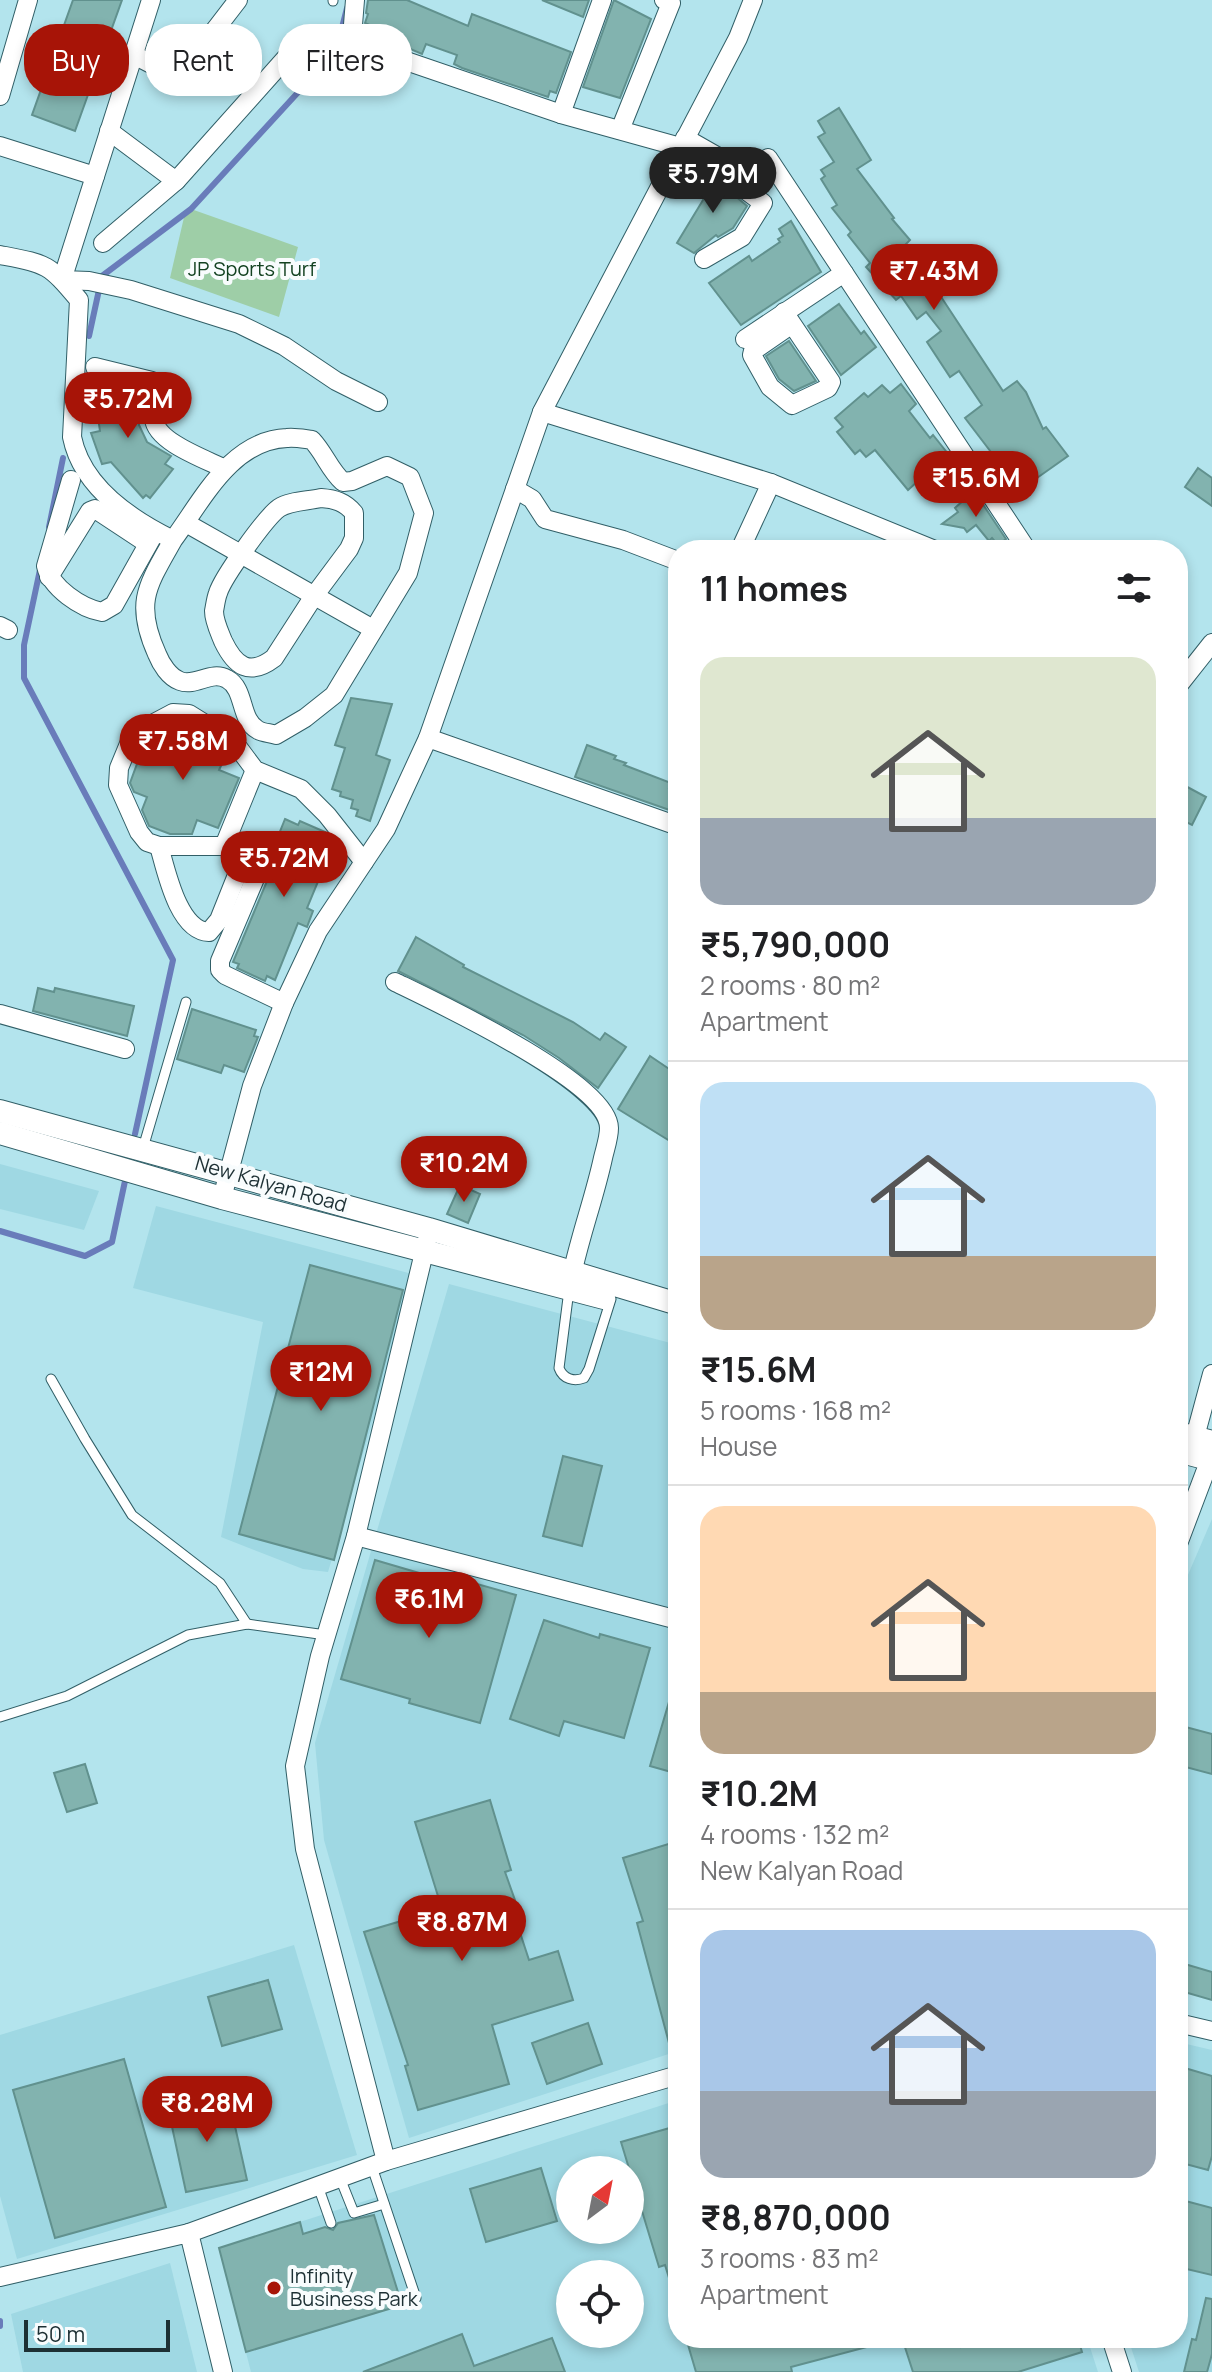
<!DOCTYPE html>
<meta charset="utf-8">
<style>
body{margin:0;font-family:Manrope,sans-serif;background:#f6f6f6;color:#202124;height:100vh;display:flex;flex-direction:column;font-size:30px;white-space:nowrap}
*{box-sizing:border-box;margin:0}
p{font-size:26px;color:#757577}
.icon{flex:none;width:44px;height:44px;fill:none;stroke:currentColor;stroke-width:2;stroke-linecap:round;stroke-linejoin:round}
.map{position:relative;flex:1;overflow:hidden}
.details{position:absolute;left:668px;top:540px;width:520px;height:1808px;display:flex;flex-direction:column;background:#fff;border-radius:32px;box-shadow:0 4px 12px #0003}
.details>*{flex:none}
.hud{position:absolute;left:24px;top:24px;width:524px;height:72px;display:flex;gap:16px}
.needle{width:52px;rotate:32deg}
.fabs{position:absolute;left:556px;top:2156px;display:grid;gap:16px}
.fabs a{display:grid;place-items:center;width:88px;height:88px;border-radius:50%;background:#fff;box-shadow:0 4px 12px #0003;font-size:40px}
.scale{position:absolute;left:24px;bottom:20px;width:146px;box-sizing:border-box;padding-left:8px;border:4px solid #1d3034;border-top:0;font-size:22px;line-height:28px;white-space:nowrap;color:#1d3034;-webkit-text-stroke:6px #f8fcfd;paint-order:stroke}
.price{position:absolute;translate:-50% -68px;padding:0 18px;border-radius:28px;background:#a71407;color:#fff;font-size:26px;line-height:52px;filter:drop-shadow(0 2px 4px #0008)}
.price::after{content:'';position:absolute;left:50%;top:48px;width:24px;height:18px;margin-left:-12px;background:inherit;clip-path:polygon(0 0,100% 0,50% 100%)}
.price.active{background:#222;color:#fff}
ul{padding:0;list-style:none}
li{display:grid;align-content:center;gap:16px;height:424px;padding:0 32px}
li+li{border-top:2px solid #e0e0e0}
li span{display:grid;place-items:center;height:248px;border-radius:24px;color:#555}
li>.icon{margin-inline-start:auto}
span .icon{width:144px;height:144px;fill:#fffc;stroke-width:1}
li b{font-size:34px}
h2{display:flex;justify-content:space-between;align-items:center;height:96px;padding:0 32px;font-size:34px}
.chip{padding:0 28px;border-radius:32px;background:#fff;box-shadow:0 4px 12px #0003;font-size:28px;line-height:72px}
.chip.active{background:#a71407;color:#fff}
.map>svg:first-child{display:block}
.built{fill:#9fd8e3;fill-rule:evenodd}
.green{fill:#9ecea7}
.lines{fill:none;stroke-linecap:round;stroke-linejoin:round}
.stream{stroke:#697cba;stroke-width:6}
.building{fill:#82b3af;stroke:#61918e;stroke-width:2}
.service-casing{stroke:#315f67;stroke-width:11}
.minor-casing{stroke:#315f67;stroke-width:20}
.tertiary-casing{stroke:#315f67;stroke-width:24}
.service{stroke:#fff;stroke-width:9}
.minor{stroke:#fff;stroke-width:18}
.tertiary{stroke:#fff;stroke-width:22}
.poi-dot{fill:#a71407;stroke:#f8fcfd;stroke-width:3}
.labels{text-anchor:middle;stroke-width:8;stroke-linejoin:round;paint-order:stroke}
.park-label{font-size:20px;fill:#134221;stroke:#f8fcfd}
.street-label{font-size:20px;fill:#1d3034;stroke:#f8fcfd}
.poi-label{font-size:20px;fill:#1d3034;stroke:#f8fcfd;text-anchor:start}
</style>
<div class="map">
<svg width="1212" height="2372" viewBox="0 0 1212 2372">
<rect width="100%" height="100%" fill="#b3e4ed"/>
<g class="built">
<path d="M0,1164L99,1191L84,1230L0,1209Z"/>
<path d="M156,1206L416,1275L328,1572L303,1569L221,1537L263,1322L133,1288Z"/>
<path d="M449,1284L678,1345V2051L409,2138L324,1840L315,1743Z"/>
<path d="M1212,1519V1997L1178,1989V1598Z"/>
<path d="M294,1945L357,2155L17,2259L0,2196V2035Z"/>
<path d="M1178,2042L1212,2050V2372H1139L1128,2338H1178Z"/>
<path d="M678,2100V2338H1087L1098,2372H251L219,2248ZM570,2170H630V2230H570ZM570,2274H630V2334H570Z"/>
<path d="M170,2263L197,2372H23L11,2314Z"/>
</g>
<path class="green" d="M191,209L298,247L279,317L170,278L185,213L189,214Z"/>
<g class="lines">
<g class="stream">
<path d="M89,336L102,276L191,209L336,51L347,8"/>
<path d="M49,527L63,458"/>
<path d="M41,565L24,645V678L173,960L135,1134"/>
<path d="M0,1231L85,1256L112,1242L125,1181"/>
<path d="M0,2321V2326"/>
</g>
</g>
<g class="building">
<path d="M73,0H122L75,131L32,115Z"/>
<path d="M368,0H407L468,26L472,14L571,52L556,93L550,91L548,97L462,68L454,64L457,55L426,44L422,54L370,32L372,26L365,23L368,14L366,13Z"/>
<path d="M542,0H589L583,17Z"/>
<path d="M614,0L651,19L620,98L583,87Z"/>
<path d="M839,108L871,160L857,169L894,218L892,219L910,240L906,244L930,270L926,274L1003,391L1017,381L1026,392L1043,429L1046,427L1068,456L1020,490L965,418L982,405L959,371L950,377L927,342L941,331L926,312L917,319L901,296L896,300L866,267L870,263L848,235L851,232L832,208L837,205L821,179L825,176L821,170L834,162L818,137L825,133L818,121Z"/>
<path d="M720,172L731,178L734,195L747,206L733,228L718,237L716,235L694,253L677,243Z"/>
<path d="M791,221L821,272L741,325L709,283L749,256L752,261L780,242L778,239L783,236L779,229Z"/>
<path d="M839,304L861,334L864,331L876,347L841,375L808,326Z"/>
<path d="M789,341L816,381L794,391L779,379L766,356Z"/>
<path d="M93,383L142,391L139,425L147,442L171,456L165,464L173,469L150,498L146,495L143,498L111,462L102,464L91,433L100,431Z"/>
<path d="M901,384L916,404L909,411L930,438L933,435L957,465L927,491L918,481L908,490L875,450L866,457L860,450L855,454L837,432L843,427L835,418L864,393L868,397L882,385L890,393Z"/>
<path d="M1198,468L1212,478V506L1185,487Z"/>
<path d="M974,491L1006,539L998,545L992,538L989,541L976,525L967,532L964,528L942,524L958,512L955,508Z"/>
<path d="M351,698L392,704L376,755L390,760L370,821L356,816L358,810L351,808L353,800L340,796L341,792L332,789L345,748L335,745Z"/>
<path d="M176,725L185,726L226,751L227,753L219,770L239,778L218,828L197,820L192,834H170L149,826L142,810L147,797L134,792L130,783L145,742L150,739L165,746Z"/>
<path d="M587,745L616,756L614,759L626,763L624,765L671,783L669,788L678,792V813L575,777Z"/>
<path d="M1178,782L1206,797L1192,825L1178,818Z"/>
<path d="M285,819L298,825L300,821L325,832V837L334,843L307,908L313,911L307,927L298,923L275,980L267,976L265,981L237,968L239,964L233,962L270,874L269,859Z"/>
<path d="M416,937L464,965L463,967L573,1022L600,1040L605,1033L626,1047L598,1088L559,1058L523,1035L398,971Z"/>
<path d="M38,988L54,992L55,988L134,1006L127,1036L33,1011Z"/>
<path d="M192,1009L256,1030L254,1036L258,1037L244,1072L224,1065L221,1073L177,1059Z"/>
<path d="M650,1056L678,1075V1146L618,1109Z"/>
<path d="M460,1185L480,1194L468,1223L447,1214Z"/>
<path d="M310,1265L403,1290L334,1560L239,1534Z"/>
<path d="M563,1456L602,1466L582,1546L543,1536Z"/>
<path d="M375,1560L443,1580L445,1575L516,1595L480,1723L409,1703L410,1699L341,1679Z"/>
<path d="M544,1620L599,1638L600,1634L650,1648L624,1738L564,1721L559,1736L510,1719Z"/>
<path d="M674,1685L678,1686V1774L650,1766Z"/>
<path d="M1178,1725L1212,1734V1774L1178,1765Z"/>
<path d="M85,1764L97,1803L67,1812L54,1773Z"/>
<path d="M490,1800L511,1870L505,1872L516,1903L511,1905L529,1960L558,1951L573,2000L492,2025L509,2084L418,2110L405,2066L408,2065L364,1932L442,1909L415,1822Z"/>
<path d="M678,1841V2058H673L637,1923L643,1921L623,1858Z"/>
<path d="M1178,1962L1212,1972V2000L1181,1991L1182,1986H1178Z"/>
<path d="M268,1980L282,2029L222,2046L208,1997Z"/>
<path d="M588,2023L602,2064L547,2084L532,2043Z"/>
<path d="M124,2059L166,2207L55,2238L13,2090Z"/>
<path d="M1178,2066L1212,2076V2156L1208,2170L1178,2162Z"/>
<path d="M228,2095L247,2180L186,2192L168,2108Z"/>
<path d="M673,2127L678,2143V2294H674L665,2265L659,2267L621,2142Z"/>
<path d="M541,2168L557,2221L486,2242L470,2189Z"/>
<path d="M1178,2199L1212,2208V2275L1178,2267Z"/>
<path d="M374,2215L402,2305L246,2352L219,2248L300,2222L303,2234L325,2227L333,2230L338,2223Z"/>
<path d="M1206,2298L1212,2299V2354L1207,2372H1184L1192,2339L1196,2340Z"/>
<path d="M462,2334L474,2366L552,2338L565,2372H363Z"/>
<path d="M686,2338H882V2343L791,2367L792,2372H696Z"/>
<path d="M902,2338H960L961,2347L991,2338H1078L1082,2352L1018,2372H913Z"/>
</g>
<g class="lines">
<defs>
<g id="service">
<path d="M333,1V0"/>
<path d="M143,1148L186,1002"/>
<path d="M569,1290L559,1368C563,1379 574,1382 584,1378L589,1369L611,1299"/>
<path d="M51,1379L85,1439L132,1515L220,1583L247,1624"/>
<path d="M0,1717L67,1696L188,1635L247,1624L326,1635"/>
<path d="M372,2167L416,2298"/>
<path d="M340,2178L354,2213L384,2204"/>
<path d="M318,2186L331,2223"/>
</g>
<g id="minor">
<path d="M151,0L62,280L89,281L131,290L239,324L284,346L336,381L378,402"/>
<path d="M355,0L352,37L409,62L561,114L680,147"/>
<path d="M753,0L738,38L542,412L771,483L935,550"/>
<path d="M134,55L163,70L176,73L188,65L238,0"/>
<path d="M0,96L28,0"/>
<path d="M561,114L602,0"/>
<path d="M620,130L671,3L664,0"/>
<path d="M109,131L176,181L301,41"/>
<path d="M685,138L743,171L744,189L763,203L742,237L704,259"/>
<path d="M0,146L95,176"/>
<path d="M768,158L1027,550"/>
<path d="M103,243L176,181"/>
<path d="M0,255C47,264 48,263 79,300L72,437C82,487 130,519 173,540C202,501 231,440 287,438C295,437 304,439 312,440C325,454 329,469 343,482L352,481L387,466L410,477L424,513L408,573L334,695L305,718L276,735C271,733 263,733 258,730C239,720 246,689 227,679C211,670 196,687 180,681C169,677 161,664 157,654C134,603 147,586 173,540"/>
<path d="M784,312L831,382L828,388L792,405L770,387L752,355L753,351L792,324"/>
<path d="M745,339L844,273"/>
<path d="M95,367L152,381C159,392 154,406 154,419C156,442 205,459 225,469"/>
<path d="M71,480L46,566C51,588 81,608 102,612L114,605L155,532"/>
<path d="M515,489L532,499L545,519L623,540L678,561"/>
<path d="M321,498C335,499 345,502 354,513V538L349,549L314,596L274,658C249,677 235,666 223,641C219,631 214,621 214,611C215,606 216,598 218,593C223,577 266,517 279,508C289,501 308,501 321,498Z"/>
<path d="M186,523L373,629"/>
<path d="M740,550L771,483"/>
<path d="M49,577L90,511L95,509L148,544"/>
<path d="M0,626L8,630"/>
<path d="M1178,686L1212,643"/>
<path d="M428,738L678,826"/>
<path d="M159,846C166,870 178,931 209,932L219,920L245,855"/>
<path d="M224,846L255,770"/>
<path d="M395,982C436,1002 609,1083 609,1128C609,1138 605,1149 603,1158C594,1200 578,1241 570,1284"/>
<path d="M284,1003L225,975L220,970V961L259,869L258,863L224,846H159L147,842L139,832L118,785L119,768L131,739L139,731L173,713L189,714L234,742L255,770L301,789L327,815L364,862"/>
<path d="M0,1014L125,1049"/>
<path d="M222,1198L252,1086L284,1003L318,931L386,829L428,738L542,412"/>
<path d="M427,1240L356,1536L678,1620"/>
<path d="M1192,1448L1212,1374"/>
<path d="M356,1536L320,1656L295,1766L305,1849L386,2161"/>
<path d="M1178,1544L1212,1454"/>
<path d="M1178,2023L1212,2031"/>
<path d="M189,2233L386,2161L678,2075"/>
<path d="M0,2277L189,2233L223,2372"/>
<path d="M1111,2338L1122,2372"/>
</g>
<g id="tertiary">
<path d="M0,1111L429,1229L678,1304"/>
<path d="M0,1133L222,1198L604,1298"/>
<path d="M1178,1433L1212,1442"/>
<path d="M1178,1451L1212,1460"/>
</g>
</defs>
<use href="#service" class="service-casing"/>
<use href="#minor" class="minor-casing"/>
<use href="#tertiary" class="tertiary-casing"/>
<use href="#service" class="service"/>
<use href="#minor" class="minor"/>
<use href="#tertiary" class="tertiary"/>
</g>
<circle class="poi-dot" cx="274" cy="2288" r="8"/>
<g class="labels">
<g class="park-label">
<text x="252" y="276">JP Sports Turf</text>
</g>
<g class="street-label">
<text transform="translate(271 1184) rotate(16)" y="7">New Kalyan Road</text>
</g>
<g class="poi-label">
<text x="290" y="2283">Infinity<tspan x="290" dy="23">Business Park</tspan></text>
</g>
</g>
</svg>
<div class="fabs">
<a><svg class="needle" viewBox="-14 -14 28 28"><path d="M0-13l5 13h-10z" fill="#e53935"/><path d="M0 13l5-13h-10z" fill="#757577"/></svg></a>
<a><svg class="icon" aria-label="locate" viewBox="0 0 24 24"><circle cx="12" cy="12" r="6"/><path d="M12 2v4M12 18v4M2 12h4M18 12h4"/></svg></a>
</div>
<div class="scale">50 m</div>
<b class="price active" style="left:713px;top:215px">₹5.79M</b>
<b class="price" style="left:934px;top:312px">₹7.43M</b>
<b class="price" style="left:128px;top:440px">₹5.72M</b>
<b class="price" style="left:976px;top:519px">₹15.6M</b>
<b class="price" style="left:183px;top:782px">₹7.58M</b>
<b class="price" style="left:284px;top:899px">₹5.72M</b>
<b class="price" style="left:464px;top:1204px">₹10.2M</b>
<b class="price" style="left:321px;top:1413px">₹12M</b>
<b class="price" style="left:429px;top:1640px">₹6.1M</b>
<b class="price" style="left:462px;top:1963px">₹8.87M</b>
<b class="price" style="left:207px;top:2144px">₹8.28M</b>
<div class="hud">
<a class="chip active">Buy</a>
<a class="chip">Rent</a>
<a class="chip">Filters</a>
</div>
<section class="details">
<h2>11 homes<svg class="icon" aria-label="filters" viewBox="0 0 24 24"><path d="M4 7h16M4 17h16"/><circle cx="9" cy="7" r="2"/><circle cx="15" cy="17" r="2"/></svg></h2>
<ul>
<li><span style="background:linear-gradient(#dfe7d0 65%,#9aa5b1 0)"><svg class="icon" aria-label="home" viewBox="0 0 24 24"><path d="M3 11l9-7 9 7M6 9v11h12V9"/></svg></span><div><b>₹5,790,000</b><p>2 rooms · 80 m²</p><p>Apartment</p></div></li>
<li><span style="background:linear-gradient(#bfe0f5 70%,#b9a48a 0)"><svg class="icon" aria-label="home" viewBox="0 0 24 24"><path d="M3 11l9-7 9 7M6 9v11h12V9"/></svg></span><div><b>₹15.6M</b><p>5 rooms · 168 m²</p><p>House</p></div></li>
<li><span style="background:linear-gradient(#ffd9b3 75%,#b9a48a 0)"><svg class="icon" aria-label="home" viewBox="0 0 24 24"><path d="M3 11l9-7 9 7M6 9v11h12V9"/></svg></span><div><b>₹10.2M</b><p>4 rooms · 132 m²</p><p>New Kalyan Road</p></div></li>
<li><span style="background:linear-gradient(#a9c7e8 65%,#9aa5b1 0)"><svg class="icon" aria-label="home" viewBox="0 0 24 24"><path d="M3 11l9-7 9 7M6 9v11h12V9"/></svg></span><div><b>₹8,870,000</b><p>3 rooms · 83 m²</p><p>Apartment</p></div></li>
</ul>
</section>
</div>
